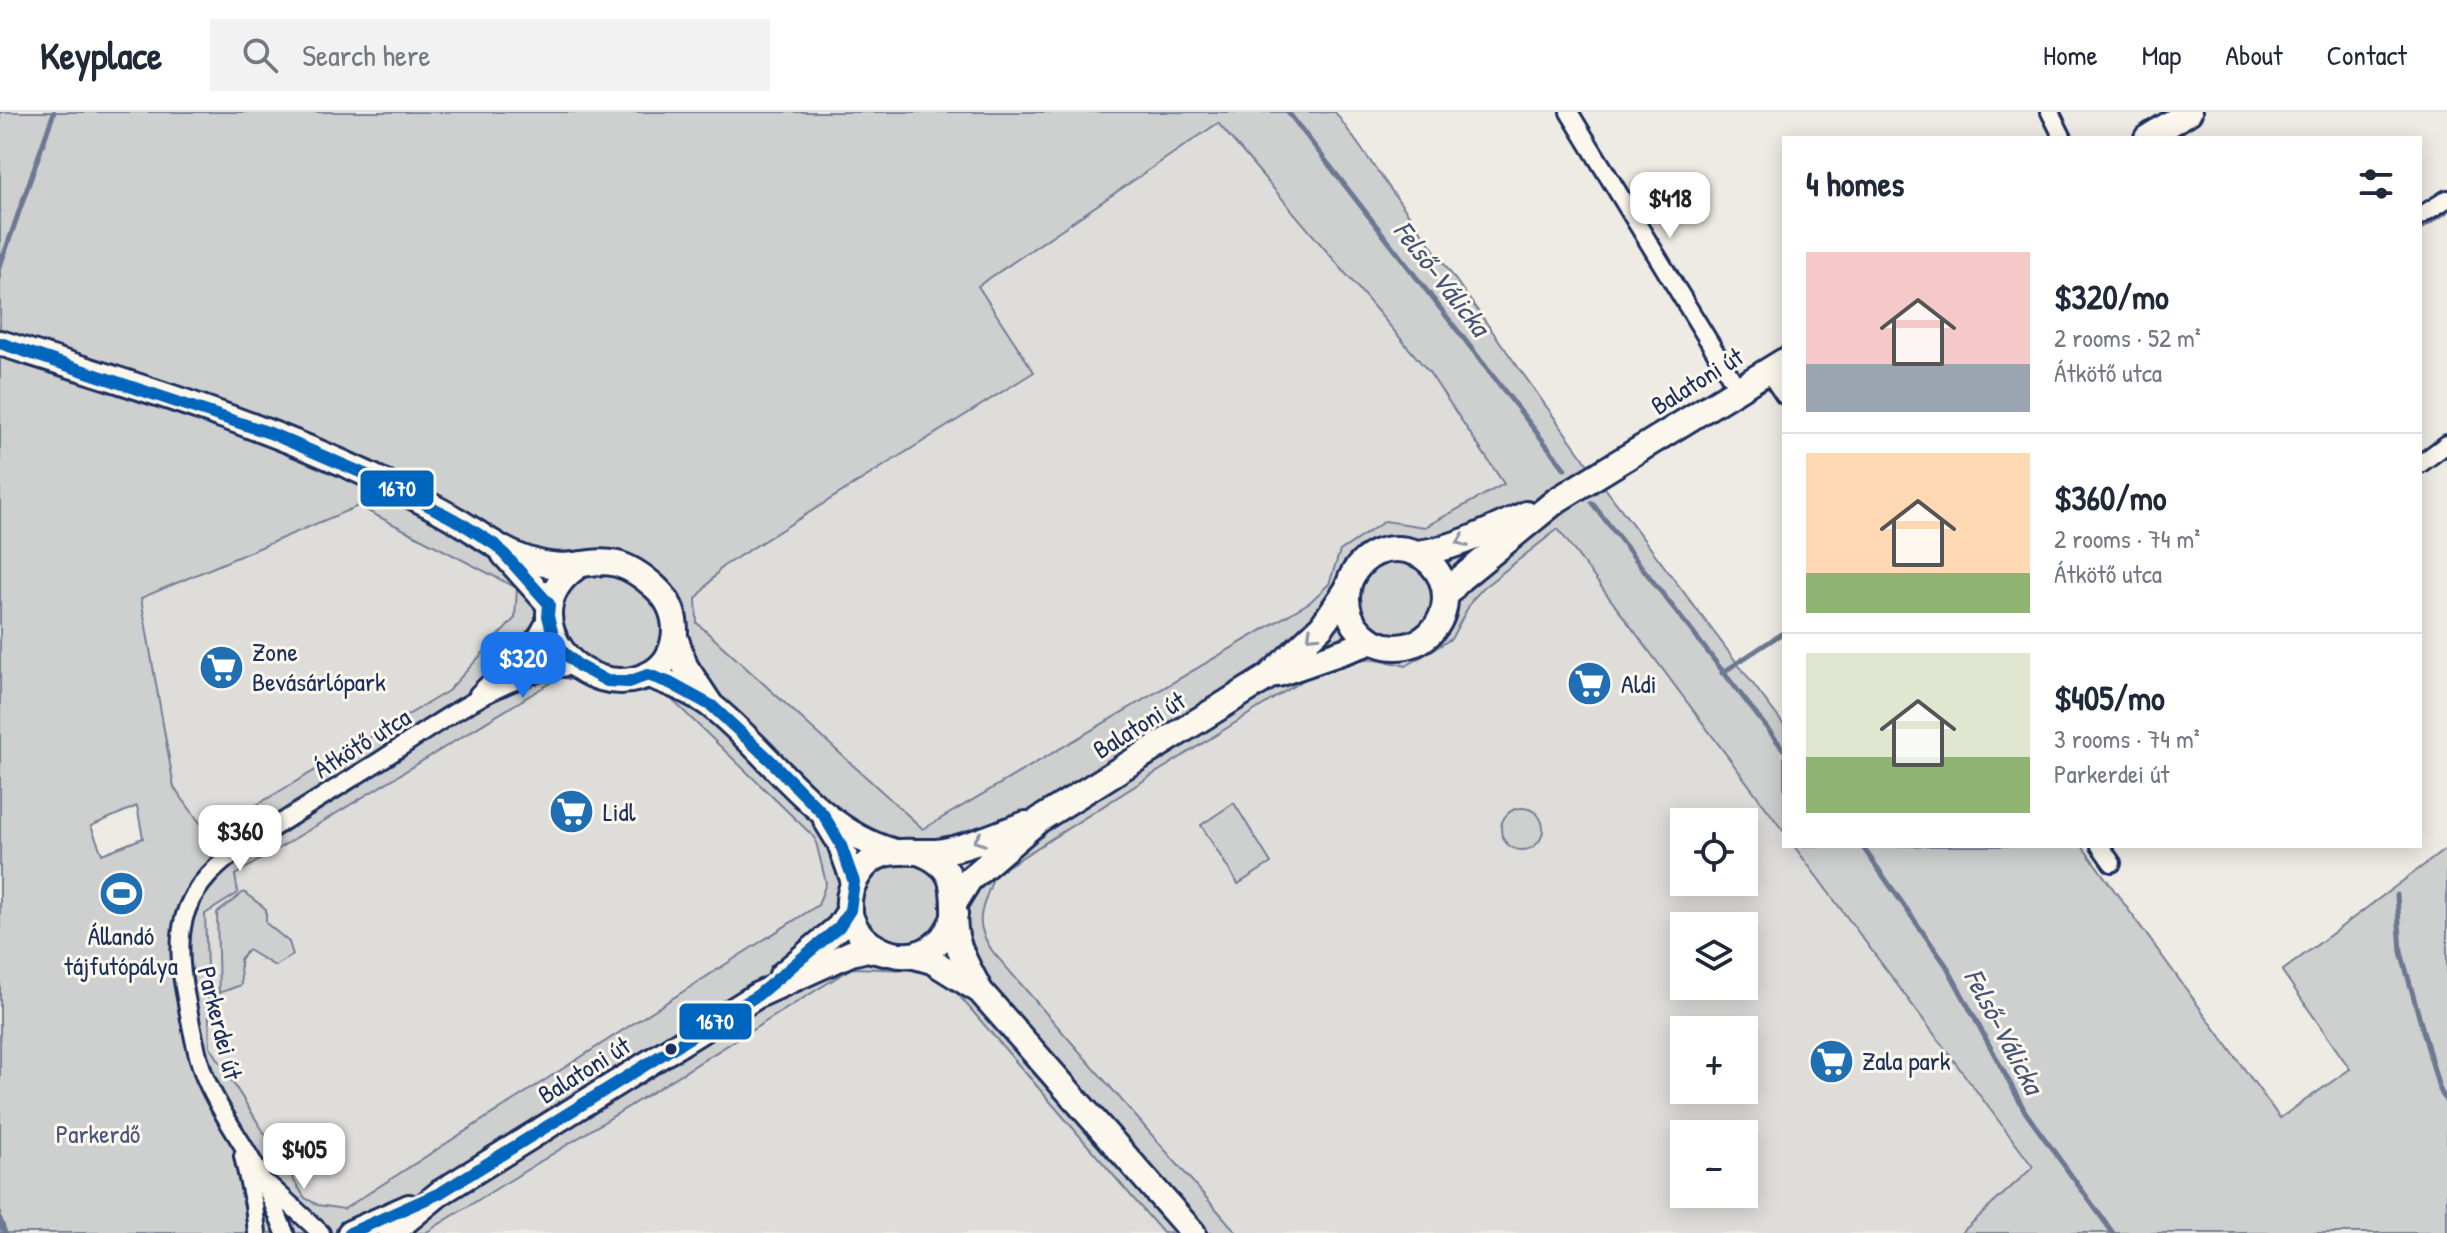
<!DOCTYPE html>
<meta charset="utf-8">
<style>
body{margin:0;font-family:"Patrick Hand",sans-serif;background:#f2f2f3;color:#1f2937;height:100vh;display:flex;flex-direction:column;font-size:30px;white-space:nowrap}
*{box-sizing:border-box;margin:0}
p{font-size:26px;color:#747a83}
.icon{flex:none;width:44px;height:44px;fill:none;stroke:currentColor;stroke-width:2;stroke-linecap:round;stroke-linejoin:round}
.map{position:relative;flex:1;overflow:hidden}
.details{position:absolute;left:1782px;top:24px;width:640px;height:712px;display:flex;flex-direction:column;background:#fff;border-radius:0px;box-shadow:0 4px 20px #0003}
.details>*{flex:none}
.tools{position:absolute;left:1670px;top:696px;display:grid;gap:16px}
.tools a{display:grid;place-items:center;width:88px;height:88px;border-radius:0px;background:#fff;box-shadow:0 4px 20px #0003;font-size:40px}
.price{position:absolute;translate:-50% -68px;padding:0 18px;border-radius:16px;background:#fff;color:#222;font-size:26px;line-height:52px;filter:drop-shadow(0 2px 4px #0008)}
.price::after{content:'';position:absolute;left:50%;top:48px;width:24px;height:18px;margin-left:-12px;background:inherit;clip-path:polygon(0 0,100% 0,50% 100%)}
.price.active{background:#1a73e8;color:#fff}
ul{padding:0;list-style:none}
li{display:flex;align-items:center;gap:24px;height:200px;padding:0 24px}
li+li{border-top:2px solid #e0e1e3}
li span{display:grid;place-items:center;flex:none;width:224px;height:160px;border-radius:0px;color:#555}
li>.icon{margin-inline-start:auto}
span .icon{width:96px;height:96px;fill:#fffc;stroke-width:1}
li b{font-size:34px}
h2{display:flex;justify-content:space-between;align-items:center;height:96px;padding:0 24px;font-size:34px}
header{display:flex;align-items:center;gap:48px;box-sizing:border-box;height:112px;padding:0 40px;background:#fff;border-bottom:2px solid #e0e1e3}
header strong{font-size:38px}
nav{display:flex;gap:44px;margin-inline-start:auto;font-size:28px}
.search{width:560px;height:72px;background:#f2f2f3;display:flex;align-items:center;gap:20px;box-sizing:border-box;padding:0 28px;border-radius:0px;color:#747a83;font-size:30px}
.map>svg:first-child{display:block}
.built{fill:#deddda;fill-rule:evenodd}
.green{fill:#cecfcf;stroke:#747f96;stroke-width:2;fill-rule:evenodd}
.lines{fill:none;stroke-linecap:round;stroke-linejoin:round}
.stream{stroke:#6d7892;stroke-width:5}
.minor-casing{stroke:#1b2f5e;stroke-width:22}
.primary-casing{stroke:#1b2f5e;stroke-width:30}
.minor{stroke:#fbf7ec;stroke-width:16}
.primary{stroke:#fbf7ec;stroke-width:24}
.bus-1-casing{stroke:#fbf7ec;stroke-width:18}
.bus-1{stroke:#0065bd;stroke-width:12}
.oneway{stroke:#8b93a5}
.bus-dot{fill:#1b2f5e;stroke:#fbf7ec;stroke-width:3}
.labels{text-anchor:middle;stroke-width:6;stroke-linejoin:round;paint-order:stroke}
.street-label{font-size:26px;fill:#1b2f5e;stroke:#fbf7ec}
.poi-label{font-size:26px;fill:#1b2f5e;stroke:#fbf7ec;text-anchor:start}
.park-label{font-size:26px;fill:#48577a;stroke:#fbf7ec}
.water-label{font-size:28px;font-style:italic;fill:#445378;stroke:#fbf7ec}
.line-badge{stroke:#fbf7ec;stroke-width:3}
.badge-label{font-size:22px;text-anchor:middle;font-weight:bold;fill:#fff}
</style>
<header>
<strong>Keyplace</strong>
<div class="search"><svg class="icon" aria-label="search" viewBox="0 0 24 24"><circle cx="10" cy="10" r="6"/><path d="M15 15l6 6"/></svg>Search here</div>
<nav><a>Home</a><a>Map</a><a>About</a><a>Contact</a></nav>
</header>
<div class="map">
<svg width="2447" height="1121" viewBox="0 0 2447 1121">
<rect width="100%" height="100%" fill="#eeebe4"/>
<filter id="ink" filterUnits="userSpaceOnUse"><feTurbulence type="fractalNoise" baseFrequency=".0125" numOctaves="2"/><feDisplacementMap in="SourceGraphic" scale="16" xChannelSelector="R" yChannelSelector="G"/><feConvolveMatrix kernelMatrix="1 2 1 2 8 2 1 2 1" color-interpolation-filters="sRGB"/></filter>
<g filter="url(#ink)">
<g class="built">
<path d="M1218,10L1429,260L1504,372L1425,415L1385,409L1340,439L1329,472L1310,490L922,717L696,511V487L722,455L1034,259L978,174Z"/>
<path d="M358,394L517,476L515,506L448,579L208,722L174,675L141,486Z"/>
<path d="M1558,417L1784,720V734H1794L2033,1055L1961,1121H1237L993,840L982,824L979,809L994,762L1311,563L1354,547H1381L1406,554L1451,527L1472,488L1483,476ZM1684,710H1744V770H1684ZM1684,814H1744V874H1684ZM1684,918H1744V978H1684ZM1684,1022H1744V1082H1684Z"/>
<path d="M560,565L629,582L661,577L815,726L826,771L818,793L344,1097L318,1093L305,1086L210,934L205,802L238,781L235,763Z"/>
<path d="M851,856L938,859L1163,1121H425Z"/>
</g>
<g class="green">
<path d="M0,0H1335L1602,372L1784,613V720L1558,417L1483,476L1472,488L1451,527L1406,554C1364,542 1351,548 1311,563L994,763C983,797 971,808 993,840L1237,1121H1163L938,859L852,856L425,1121H0ZM1218,11L1429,260L1504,372L1425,415L1385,409L1340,439L1329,472L1310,490L923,717L697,511L696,487L722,455L1034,260L978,174ZM358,394L517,476L515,506L448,579L208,722L174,675L141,486ZM560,565L629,582L661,577L815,726L826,771L818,793L344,1097L318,1093L305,1086L210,934L205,802L238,781L235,763ZM137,694L143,726L102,742L91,714Z"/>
<path d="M1234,691L1271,751L1238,772L1201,713Z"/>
<circle cx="1522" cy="717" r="21"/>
<path d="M1794,734H2082L2280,1006L2350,957L2282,859L2447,736V1121H1961L2033,1055Z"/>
<path d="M244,780L266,797V811L289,830L293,843L275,854L248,838L240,847L241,873L219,881L217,801Z"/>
</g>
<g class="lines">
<g class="stream">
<path d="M1288,0L1565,357"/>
<path d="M2420,117L2447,99"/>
<path d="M0,154L54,0"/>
<path d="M1592,391L1784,638"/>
<path d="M1722,561L1784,520"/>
<path d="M1862,734L1946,853L2026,1001L2113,1121"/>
<path d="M2397,783L2401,840L2439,976L2447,991"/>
<path d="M0,1107L5,1121"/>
</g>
<defs>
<g id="minor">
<path d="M1569,0L1738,277"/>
<path d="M2050,0L2063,26"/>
<path d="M2420,104L2447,87"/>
<path d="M1768,259L1784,283"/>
<path d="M2420,352L2447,332"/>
<path d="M478,582L537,524L548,504"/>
<path d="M2100,734L2112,751"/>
<path d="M243,1044L254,1093L257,1121"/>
<path d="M269,1073L321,1121"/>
<path d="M285,1121C277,1102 270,1083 261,1065C243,1030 219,1000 204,963C195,939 191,912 186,886C173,822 179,781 234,741C281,710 330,680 378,650C437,612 507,557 579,554"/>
</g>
<g id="primary">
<path d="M2147,26L2189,0"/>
<path d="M0,231C125,270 252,308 371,364C402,379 434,394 463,412C485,426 506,442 532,449C587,466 603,427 656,476C669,488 675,502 675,519C674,536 668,551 653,560C586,599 502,501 581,452"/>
<circle cx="1396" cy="486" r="49"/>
<path d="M1416,441C1454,438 1491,417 1526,402"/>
<path d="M504,442L549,492"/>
<path d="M1445,485L1460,467L1557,388L1784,249"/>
<path d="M675,525L685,554L710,592"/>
<path d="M1278,562L1373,529"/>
<path d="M648,563C670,571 696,581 714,596C772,643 818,718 892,739"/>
<path d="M826,708L840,731L854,770"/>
<path d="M918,740C967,758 949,787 956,824C959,842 971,860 979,877"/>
<path d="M956,789L969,768L1039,708L1268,565L1322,514L1348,476"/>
<path d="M955,802C928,885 815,827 859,762C880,729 912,744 943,739C971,735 999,721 1026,712"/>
<path d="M911,843L932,849L980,879L1193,1121"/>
<path d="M782,863L839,815L850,798"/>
<path d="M350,1121L409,1095"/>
<path d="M391,1121L440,1081L758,883L851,841L867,837L885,841"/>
</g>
</defs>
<use href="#minor" class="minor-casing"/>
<use href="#primary" class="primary-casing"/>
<use href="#minor" class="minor"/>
<use href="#primary" class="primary"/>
<defs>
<path id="bus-1" d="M0,231L270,321L390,373L461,411L497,434L549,492L548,504L554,527L562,539L579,554L607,569L628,570L648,563L670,571L712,594L769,647L823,702L840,731L854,770L850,798L839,815L758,883L440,1081L350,1121"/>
</defs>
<use href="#bus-1" class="bus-1-casing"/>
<use href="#bus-1" class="bus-1"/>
</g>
<defs><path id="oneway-chevron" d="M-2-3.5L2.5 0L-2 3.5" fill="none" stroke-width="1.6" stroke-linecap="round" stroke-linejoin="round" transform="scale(2)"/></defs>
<g class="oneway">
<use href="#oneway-chevron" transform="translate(1462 429) rotate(159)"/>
<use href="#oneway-chevron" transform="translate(1312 523) rotate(136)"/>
<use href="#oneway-chevron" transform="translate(979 728) rotate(160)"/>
</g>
</g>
<defs>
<symbol id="supermarket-disc" viewBox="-11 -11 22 22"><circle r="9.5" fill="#1f6fb2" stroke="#fbf7ec"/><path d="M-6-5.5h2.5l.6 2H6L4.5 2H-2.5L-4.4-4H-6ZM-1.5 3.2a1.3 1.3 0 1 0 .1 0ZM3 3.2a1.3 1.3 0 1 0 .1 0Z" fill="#fff"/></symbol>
<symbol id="stadium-disc" viewBox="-11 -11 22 22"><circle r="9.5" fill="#1f6fb2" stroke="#fbf7ec"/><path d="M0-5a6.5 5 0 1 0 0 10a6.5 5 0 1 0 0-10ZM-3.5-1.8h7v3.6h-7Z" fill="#fff"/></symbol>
</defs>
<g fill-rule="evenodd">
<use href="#supermarket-disc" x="196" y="530" width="51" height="51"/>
<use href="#supermarket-disc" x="1564" y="546" width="51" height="51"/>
<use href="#supermarket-disc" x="546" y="674" width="51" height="51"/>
<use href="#stadium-disc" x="96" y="756" width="51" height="51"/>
<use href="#supermarket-disc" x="1806" y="924" width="51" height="51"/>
</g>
<circle class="bus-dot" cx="671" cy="937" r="7"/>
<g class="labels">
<g class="street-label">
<text transform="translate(1697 269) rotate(-32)" y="9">Balatoni út</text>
<text transform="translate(1139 613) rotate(-32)" y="9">Balatoni út</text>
<text transform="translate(362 631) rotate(-32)" y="9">Átkötő utca</text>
<text transform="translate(220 911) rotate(76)" y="9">Parkerdei út</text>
<text transform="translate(584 958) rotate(-32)" y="9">Balatoni út</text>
</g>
<g class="poi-label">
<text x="252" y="549">Zone<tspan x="252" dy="30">Bevásárlópark</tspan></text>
<text x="1621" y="581">Aldi</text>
<text x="603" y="709">Lidl</text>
<text x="121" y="833" text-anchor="middle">Állandó<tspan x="121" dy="30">tájfutópálya</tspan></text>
<text x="1862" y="958">Zala park</text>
</g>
<g class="park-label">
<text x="98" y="1031">Parkerdő</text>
</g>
<g class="water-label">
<text transform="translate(1442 166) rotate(52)" y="10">Felső-Válicka</text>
<text transform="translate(2004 919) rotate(62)" y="10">Felső-Válicka</text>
</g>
</g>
<g class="line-badge">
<rect x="359" y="357" width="76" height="39" rx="8" fill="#0065bd"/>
<rect x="678" y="890" width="75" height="39" rx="8" fill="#0065bd"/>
</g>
<g class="badge-label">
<text x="397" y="384">1670</text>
<text x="715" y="917">1670</text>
</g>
</svg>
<div class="tools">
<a><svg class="icon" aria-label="locate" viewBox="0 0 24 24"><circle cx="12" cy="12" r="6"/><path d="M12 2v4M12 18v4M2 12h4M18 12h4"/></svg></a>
<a><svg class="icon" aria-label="layers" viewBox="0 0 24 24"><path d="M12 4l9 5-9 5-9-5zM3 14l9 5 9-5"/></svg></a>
<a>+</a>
<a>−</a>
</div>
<b class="price" style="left:1670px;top:128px">$418</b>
<b class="price active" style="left:523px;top:588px">$320</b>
<b class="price" style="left:240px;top:761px">$360</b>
<b class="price" style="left:304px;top:1079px">$405</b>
<section class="details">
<h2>4 homes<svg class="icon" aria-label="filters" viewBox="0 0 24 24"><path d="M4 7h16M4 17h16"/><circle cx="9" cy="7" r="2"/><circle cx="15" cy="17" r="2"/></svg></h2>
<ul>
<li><span style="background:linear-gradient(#f6c9c9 70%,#9aa5b1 0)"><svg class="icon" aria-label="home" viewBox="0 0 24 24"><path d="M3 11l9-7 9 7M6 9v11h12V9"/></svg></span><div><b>$320/mo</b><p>2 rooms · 52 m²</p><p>Átkötő utca</p></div></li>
<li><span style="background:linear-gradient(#ffd9b3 75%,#8fb573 0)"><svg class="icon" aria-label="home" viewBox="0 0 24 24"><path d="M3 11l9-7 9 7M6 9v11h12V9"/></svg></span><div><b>$360/mo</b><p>2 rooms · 74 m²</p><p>Átkötő utca</p></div></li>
<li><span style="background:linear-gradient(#dfe7d0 65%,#8fb573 0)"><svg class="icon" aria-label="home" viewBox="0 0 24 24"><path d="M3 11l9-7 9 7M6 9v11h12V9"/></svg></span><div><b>$405/mo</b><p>3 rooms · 74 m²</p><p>Parkerdei út</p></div></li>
</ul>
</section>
</div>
